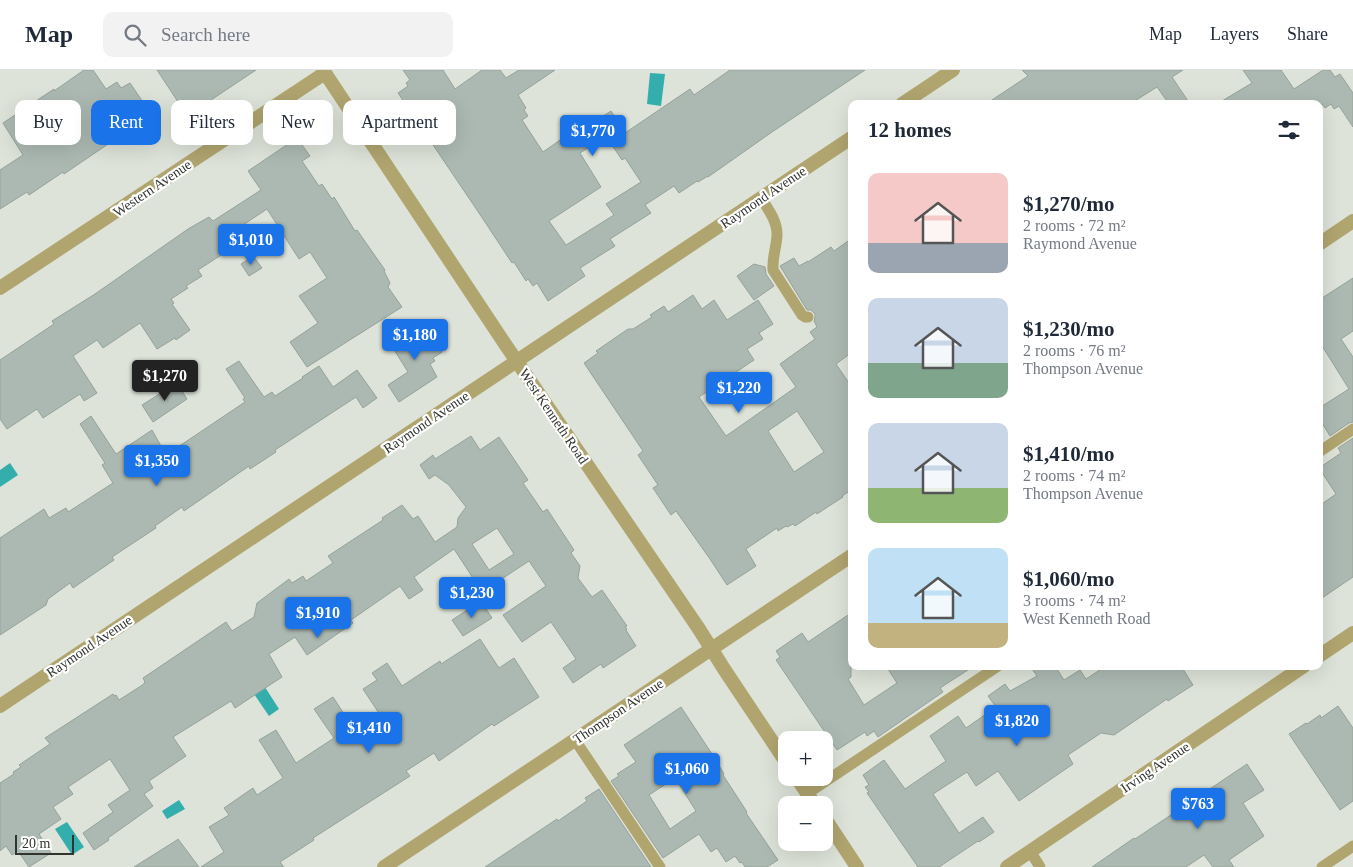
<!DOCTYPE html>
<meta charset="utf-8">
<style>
body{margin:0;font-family:"Times New Roman",serif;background:#f2f2f3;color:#1f2937;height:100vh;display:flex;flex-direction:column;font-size:19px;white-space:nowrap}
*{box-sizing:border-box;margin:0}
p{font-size:16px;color:#747a83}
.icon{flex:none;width:28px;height:28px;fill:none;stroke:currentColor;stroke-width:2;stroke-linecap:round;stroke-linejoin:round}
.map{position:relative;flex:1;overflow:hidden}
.sheet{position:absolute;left:848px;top:30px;width:475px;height:570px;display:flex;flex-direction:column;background:#fff;border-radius:10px;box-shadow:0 5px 20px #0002}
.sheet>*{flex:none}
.top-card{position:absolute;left:15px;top:30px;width:475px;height:45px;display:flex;gap:10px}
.controls{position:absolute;left:778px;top:661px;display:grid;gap:10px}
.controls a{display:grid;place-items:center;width:55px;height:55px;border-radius:10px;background:#fff;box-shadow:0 5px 20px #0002;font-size:25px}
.scale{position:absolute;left:15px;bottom:12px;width:59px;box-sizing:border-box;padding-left:5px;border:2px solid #31342f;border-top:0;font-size:14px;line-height:18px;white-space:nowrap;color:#31342f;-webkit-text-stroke:4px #fff;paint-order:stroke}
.price{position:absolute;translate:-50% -42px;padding:0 11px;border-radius:5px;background:#1a73e8;color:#fff;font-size:16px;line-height:32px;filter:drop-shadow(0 1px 2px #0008)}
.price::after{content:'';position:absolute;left:50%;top:30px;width:15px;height:11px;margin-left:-8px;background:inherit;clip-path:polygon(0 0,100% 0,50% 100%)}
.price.current{background:#222;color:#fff}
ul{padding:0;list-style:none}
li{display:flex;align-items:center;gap:15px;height:125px;padding:0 20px}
li span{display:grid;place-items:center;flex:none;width:140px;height:100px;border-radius:10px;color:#555}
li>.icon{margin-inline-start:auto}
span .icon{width:60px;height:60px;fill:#fffc;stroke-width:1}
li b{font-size:21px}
h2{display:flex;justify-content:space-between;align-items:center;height:60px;padding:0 20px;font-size:21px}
.tag{padding:0 18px;border-radius:10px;background:#fff;box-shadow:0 5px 20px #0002;font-size:18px;line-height:45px}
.tag.current{background:#1a73e8;color:#fff}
header{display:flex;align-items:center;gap:30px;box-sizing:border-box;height:70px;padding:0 25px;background:#fff;border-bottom:1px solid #e0e1e3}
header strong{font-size:24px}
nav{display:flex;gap:28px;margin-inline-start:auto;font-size:18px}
.search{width:350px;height:45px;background:#f2f2f3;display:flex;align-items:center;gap:12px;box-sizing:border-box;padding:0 18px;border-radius:10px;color:#747a83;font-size:19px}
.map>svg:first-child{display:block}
.water{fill:#33aead}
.building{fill:#acb9b2;stroke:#95a29b;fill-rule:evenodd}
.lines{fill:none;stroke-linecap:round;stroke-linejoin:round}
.service{stroke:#b0a56f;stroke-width:11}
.minor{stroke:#b0a56f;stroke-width:14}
.tertiary{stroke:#b0a56f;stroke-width:14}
.labels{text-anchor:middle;stroke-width:4.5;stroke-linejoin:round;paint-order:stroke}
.street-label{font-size:14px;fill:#31342f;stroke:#fff}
</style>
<header>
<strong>Map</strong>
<div class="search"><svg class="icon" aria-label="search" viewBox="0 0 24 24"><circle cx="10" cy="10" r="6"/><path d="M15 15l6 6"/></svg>Search here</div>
<nav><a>Map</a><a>Layers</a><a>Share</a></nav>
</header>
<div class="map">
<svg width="1353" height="797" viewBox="0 0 1353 797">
<rect width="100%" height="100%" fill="#dde3d8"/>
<g class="water">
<path d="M650,3L665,4L661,36L647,34Z"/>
<path d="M10,393L18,405L0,417V400Z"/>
<path d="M263,614L279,639L269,646L252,621Z"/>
<path d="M179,730L185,739L167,749L162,741Z"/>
<path d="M67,752L84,777L72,785L55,759Z"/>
</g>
<g class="building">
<path d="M84,0H93L106,19L117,12L121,18L130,13L149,41L111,67L114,70L64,104L63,102L29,125L27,122L0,139V100L23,85L3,53L54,19V21Z"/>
<path d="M157,0H256L199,38L200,39L188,47Z"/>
<path d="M403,0H443L455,19L482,0H500L506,8L519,0H555L518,25L526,38L524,40L528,46L522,50L543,82L573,61L575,64L611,41L625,63L690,19L694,25L730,0H865L772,62L708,107V106L698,112L697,111L679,123L674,116L645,135L651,143L610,169L615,176L580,198L585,206L548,231L537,213L533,216L528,209L526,211L514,192L512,193L479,143L398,23L408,16L406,13L410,10ZM606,66L622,90L625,88L641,112L606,134L614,145L566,175L549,151L601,117L580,83Z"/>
<path d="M1022,0H1183L1172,7L1190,34H1169L1157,17L1130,34H986L1028,6Z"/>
<path d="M1243,0H1281L1294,19L1323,0H1330L1335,7L1340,4L1353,23V57L1339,36L1334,39L1331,34L1325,38L1322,34H1217L1252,13Z"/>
<path d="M297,68L310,86L302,91L319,116L322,114L332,129L334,127L355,161L357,160L385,200L384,201L390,213L388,217L402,237L307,297L290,272L318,253L299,226L327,208L310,182L299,189L267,139L225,167L232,178L198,200L202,206L186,216L188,218L171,229L174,233L172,234L190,260L176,270L175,268L157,279L140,253L103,278L97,270L73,286L97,323L84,331L80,324L43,348L37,339L7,359L0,349V290L54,254L52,251L95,224L188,159L209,147L213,151L261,120L248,101Z"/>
<path d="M851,169V283L836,294L851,316V420L842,426L843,427L826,438L817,444L816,442L795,456L793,454L787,457L786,456L778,461L777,458L746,479L756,496L727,515L710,489L676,441L671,445L653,418L658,415L638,385L643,381L584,293L598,283L596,281L628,259H633L652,247L650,245L664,236L668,242L693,225L702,239L714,230L727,250L758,230L773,254L759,263L763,269L747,279L754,290L699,327L726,366L796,317L780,294L815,269L810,262L817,257L814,251L815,247V244L811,240H807L780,196L794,188L799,196L808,191V192L831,177L834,181ZM797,341L824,382L794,402L768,361Z"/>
<path d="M253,186L262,198L249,206L241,194Z"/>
<path d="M754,194L765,197L766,204L774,216L754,230L737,206Z"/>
<path d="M1353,208V261L1341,269L1353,287V352L1349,353L1330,366L1319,348V338L1349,319L1319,271V230Z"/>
<path d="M422,252L442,282L433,288L435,291L430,294L437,307L399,332L388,315L408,302L391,275Z"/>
<path d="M239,291L264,327L272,322L275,326L303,308L302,307L319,296L333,317L357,300L377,328L363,338L356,327L275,380L276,382L250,399L249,396L184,441L182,437L155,456L156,458L112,487L114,490L73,518L70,513L48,529L46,535L0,565V468L44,439L49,448L66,438L68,442L113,413L102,395L105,393L80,354L91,346L116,384L152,360L166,385L245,332L243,329L245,328L226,299Z"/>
<path d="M177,313L187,329L153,352L142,335Z"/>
<path d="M471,366L480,380L499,367L528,410L523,413L543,442L547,439L574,480L571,483L580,496L578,508L592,527L602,520L627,556L625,557L627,559L626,560L636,576L603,598L601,594L573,613L563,598L576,589L551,552L522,572L503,545L546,516L529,491L482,522L454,479L414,507L423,520L409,529L400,516L351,550L353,553L307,585L295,567L269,584L282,607L235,638L231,631L173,667L186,686L149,711L153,718L144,724L153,736L108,768L109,770L94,780L83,763L113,742L108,735L130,720L110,689L68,717L73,724L53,737L61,749L39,764L51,783L29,797L18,781L12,785L6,776L0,781V713L14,704L13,702L21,697L19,695L50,674L45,668L113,624L114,626L116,625L119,630L144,614V613L145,612L143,608L226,552L232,561L254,547L257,533L289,509L292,513L303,506L306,511L333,493L328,486L383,450L382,448L402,435L413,449L418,446L435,472L457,457L458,448L466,437L449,415L435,405L429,409L420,395L433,385L435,389ZM497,458L514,484L489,500L472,474Z"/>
<path d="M1353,368V507L1319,530V436L1336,424L1319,398L1341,383L1338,378Z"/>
<path d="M481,531L492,548L463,566L452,550Z"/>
<path d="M851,543V607L848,609L864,635L897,613L886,596H974L940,618L943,622L878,667L874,661L867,666L865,662L837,680L776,590L780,587L776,581L802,563L808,572Z"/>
<path d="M480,569L499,598L514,588L539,627L494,656L492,654L439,691L434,683L406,701L410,706L313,768L314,770L280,792L284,797H201L224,782L209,757L229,745L224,738L253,718L257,725L283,708L259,670L276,660L296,693L334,668L314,639L333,627L359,667L384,651L363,619L377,610L372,603L387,593L402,616L440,591L441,594Z"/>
<path d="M1030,596H1055L1064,610L1080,600L1086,609L1106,596H1181L1193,615L1168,631L1167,629L1114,665L1101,663L1068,685L1073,694L1019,731L998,701L976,716L967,702L933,724L959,763L983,747L994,762L979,772L978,771L939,797H918L867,723L869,722L865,717L869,715L863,705L884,690L905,719L946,691L930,666L958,646L966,658L996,637L988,626L1005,614L1010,621L1037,606Z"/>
<path d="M1338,636L1353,658V731L1340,740L1289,664L1306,653L1307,654L1320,645L1321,648Z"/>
<path d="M681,637L714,687L724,704L723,705L747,742L746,743L778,790L767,797H745L742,792L740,793L735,786L726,792L717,778L711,782L699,764L663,788L611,711L619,706L617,704L636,692L624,675ZM675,708L696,741L670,759L649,725Z"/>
<path d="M1247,694L1264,720L1243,733L1264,766L1229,790L1234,797H1213L1204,785L1186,797H1092L1134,768L1135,769Z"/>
<path d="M599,719L651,797H485L557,749L558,751L587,731L585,728Z"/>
<path d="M178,769L199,797H134L177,770Z"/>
</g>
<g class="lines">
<g class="service">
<path d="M761,128C768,139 777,151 777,164C777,176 772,187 773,200L802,245L805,247H808"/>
<path d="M1319,382L1353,359"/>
<path d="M575,670L660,797"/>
<path d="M808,723L998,596"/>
<path d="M1030,781L1040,797"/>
<path d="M1322,797L1353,776"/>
</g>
<g class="minor">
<path d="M902,34L953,0"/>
<path d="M1319,174L1353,151"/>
<path d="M0,218L325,3"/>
<path d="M1319,586L1353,563"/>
<path d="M0,636L851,68"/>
<path d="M384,797L851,486"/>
<path d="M1007,797L1304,596"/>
</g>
<g class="tertiary">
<path d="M323,0L505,274L699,559L724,599L786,692"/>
<path d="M797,708L815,735"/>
<path d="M824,747L857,797"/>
</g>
</g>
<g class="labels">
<g class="street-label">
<text transform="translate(152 118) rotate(-34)" y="5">Western Avenue</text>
<text transform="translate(763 127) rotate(-34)" y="5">Raymond Avenue</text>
<text transform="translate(554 346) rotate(56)" y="5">West Kenneth Road</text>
<text transform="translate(426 352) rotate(-34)" y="5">Raymond Avenue</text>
<text transform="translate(89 576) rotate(-34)" y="5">Raymond Avenue</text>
<text transform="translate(618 641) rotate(-34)" y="5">Thompson Avenue</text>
<text transform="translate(1155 697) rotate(-34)" y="5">Irving Avenue</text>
</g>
</g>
</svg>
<div class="controls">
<a>+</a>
<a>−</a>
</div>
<div class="scale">20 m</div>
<b class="price" style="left:593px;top:87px">$1,770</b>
<b class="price" style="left:251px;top:196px">$1,010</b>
<b class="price" style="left:415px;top:291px">$1,180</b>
<b class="price current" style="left:165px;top:332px">$1,270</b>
<b class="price" style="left:739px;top:344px">$1,220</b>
<b class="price" style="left:157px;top:417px">$1,350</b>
<b class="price" style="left:472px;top:549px">$1,230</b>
<b class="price" style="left:318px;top:569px">$1,910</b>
<b class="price" style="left:1017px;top:677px">$1,820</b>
<b class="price" style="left:369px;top:684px">$1,410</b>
<b class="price" style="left:687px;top:725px">$1,060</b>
<b class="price" style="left:1198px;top:760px">$763</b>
<div class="top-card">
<a class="tag">Buy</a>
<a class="tag current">Rent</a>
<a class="tag">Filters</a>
<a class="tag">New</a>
<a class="tag">Apartment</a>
</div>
<section class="sheet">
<h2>12 homes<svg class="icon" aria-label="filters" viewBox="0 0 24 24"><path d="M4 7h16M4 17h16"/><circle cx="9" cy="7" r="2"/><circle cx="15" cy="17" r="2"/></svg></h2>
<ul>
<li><span style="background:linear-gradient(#f6c9c9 70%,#9aa5b1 0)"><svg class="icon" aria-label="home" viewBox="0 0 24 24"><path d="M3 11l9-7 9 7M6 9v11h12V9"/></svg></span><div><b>$1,270/mo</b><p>2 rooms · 72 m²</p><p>Raymond Avenue</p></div></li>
<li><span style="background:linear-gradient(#c9d6e8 65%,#7fa58c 0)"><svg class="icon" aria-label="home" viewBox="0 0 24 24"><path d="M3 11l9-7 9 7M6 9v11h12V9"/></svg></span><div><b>$1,230/mo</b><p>2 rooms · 76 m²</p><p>Thompson Avenue</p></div></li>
<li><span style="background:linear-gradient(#c9d6e8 65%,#8fb573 0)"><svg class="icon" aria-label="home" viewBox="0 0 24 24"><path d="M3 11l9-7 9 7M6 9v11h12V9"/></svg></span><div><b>$1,410/mo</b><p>2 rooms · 74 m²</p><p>Thompson Avenue</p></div></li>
<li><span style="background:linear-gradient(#bfe0f5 75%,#c2b280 0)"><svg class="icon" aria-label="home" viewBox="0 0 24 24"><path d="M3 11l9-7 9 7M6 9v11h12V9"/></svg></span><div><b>$1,060/mo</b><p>3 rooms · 74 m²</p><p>West Kenneth Road</p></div></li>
</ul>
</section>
</div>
